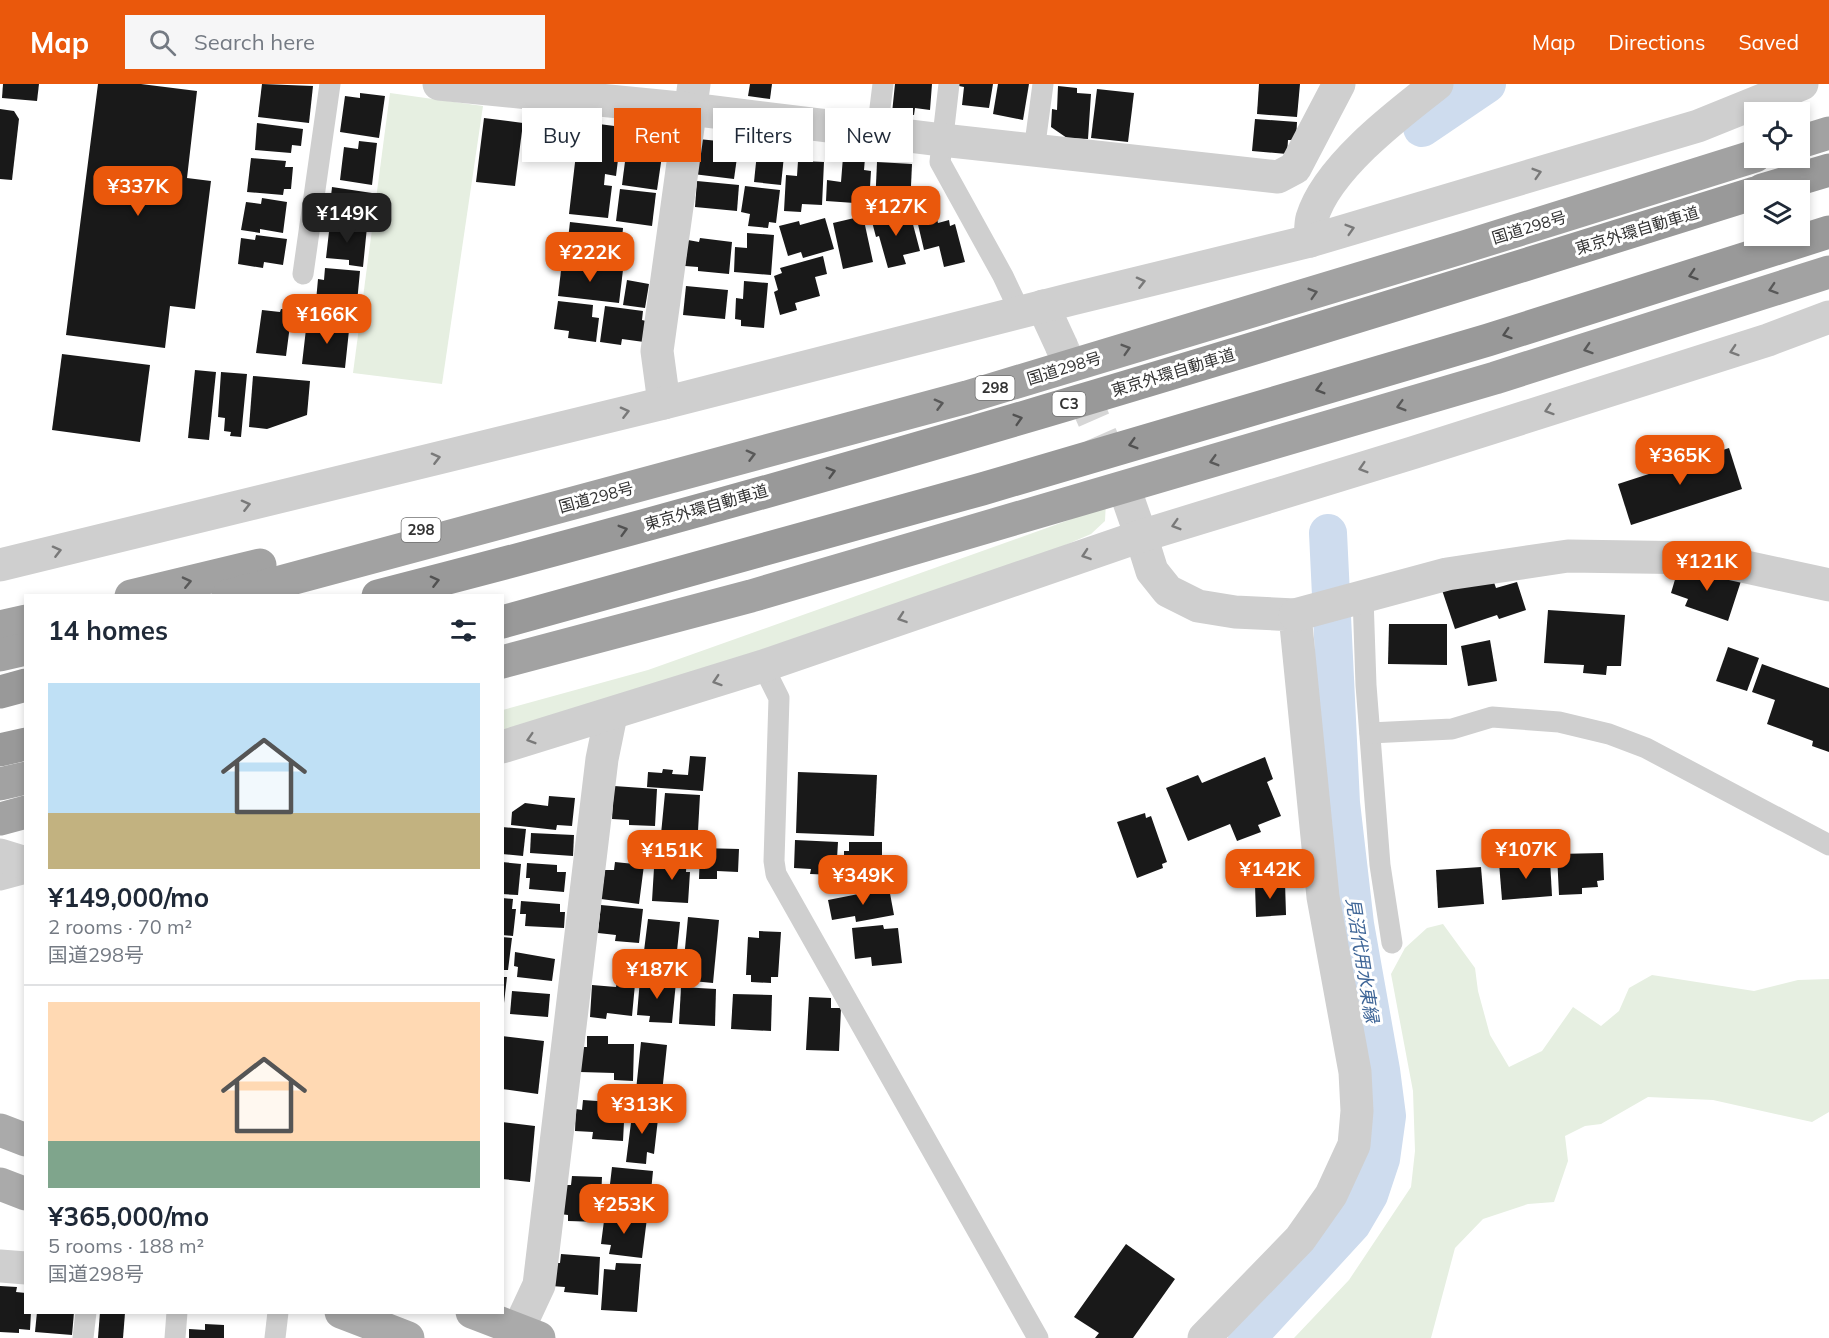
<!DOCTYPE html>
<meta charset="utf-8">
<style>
body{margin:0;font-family:Mulish,"Noto Sans JP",sans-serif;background:#f6f6f7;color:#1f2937;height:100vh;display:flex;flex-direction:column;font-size:22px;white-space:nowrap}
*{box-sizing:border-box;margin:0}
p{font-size:20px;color:#747a83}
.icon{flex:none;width:33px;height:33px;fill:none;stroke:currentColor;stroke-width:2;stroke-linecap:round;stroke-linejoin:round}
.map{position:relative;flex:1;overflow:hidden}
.panel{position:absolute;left:24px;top:510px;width:480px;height:720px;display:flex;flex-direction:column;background:#fff;border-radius:0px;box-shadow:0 3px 9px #0003}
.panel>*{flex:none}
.top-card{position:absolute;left:522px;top:24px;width:570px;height:54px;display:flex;gap:12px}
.tools{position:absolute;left:1744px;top:18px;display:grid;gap:12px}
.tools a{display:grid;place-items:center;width:66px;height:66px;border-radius:0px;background:#fff;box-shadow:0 3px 9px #0003;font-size:30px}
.price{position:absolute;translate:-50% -51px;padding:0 14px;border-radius:12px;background:#ea580c;color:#fff;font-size:20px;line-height:39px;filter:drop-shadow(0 2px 3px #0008)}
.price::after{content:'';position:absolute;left:50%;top:36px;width:18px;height:14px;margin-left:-9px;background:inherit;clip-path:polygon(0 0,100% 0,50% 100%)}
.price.active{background:#222;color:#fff}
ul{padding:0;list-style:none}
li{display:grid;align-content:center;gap:12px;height:318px;padding:0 24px}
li+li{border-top:2px solid #e0e1e3}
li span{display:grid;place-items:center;height:186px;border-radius:0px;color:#555}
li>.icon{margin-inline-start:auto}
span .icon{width:108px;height:108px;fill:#fffc;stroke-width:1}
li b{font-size:26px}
h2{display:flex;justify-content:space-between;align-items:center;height:72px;padding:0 24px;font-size:26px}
.pill{padding:0 21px;border-radius:0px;background:#fff;box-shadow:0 3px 9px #0003;font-size:21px;line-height:54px}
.pill.active{background:#ea580c;color:#fff}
header{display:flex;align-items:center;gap:36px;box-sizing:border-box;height:84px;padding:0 30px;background:#ea580c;color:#fff}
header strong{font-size:28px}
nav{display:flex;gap:33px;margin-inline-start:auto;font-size:21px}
.search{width:420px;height:54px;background:#f6f6f7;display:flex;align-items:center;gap:15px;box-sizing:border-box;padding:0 21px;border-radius:0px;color:#747a83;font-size:22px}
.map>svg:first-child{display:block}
.green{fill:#e6efe1}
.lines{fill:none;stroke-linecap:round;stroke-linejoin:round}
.canal{stroke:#cedcee;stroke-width:38}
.building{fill:#191919}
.tertiary-tunnel{stroke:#d6d6d6;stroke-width:33;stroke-dasharray:33 16;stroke-linecap:butt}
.service{stroke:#cfcfcf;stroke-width:21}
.minor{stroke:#cfcfcf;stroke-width:33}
.tertiary{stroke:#cfcfcf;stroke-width:33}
.primary{stroke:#aaa;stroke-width:33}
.trunk{stroke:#a2a2a2;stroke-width:33}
.motorway{stroke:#999;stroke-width:33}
.motorway-bridge{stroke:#999;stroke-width:33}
.oneway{stroke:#797979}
.oneway2{stroke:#515151}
.oneway3{stroke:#595959}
.labels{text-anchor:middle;stroke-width:6;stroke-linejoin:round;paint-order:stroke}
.shield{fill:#fff;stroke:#707070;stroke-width:1.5}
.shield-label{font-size:15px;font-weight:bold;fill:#323232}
.street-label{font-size:16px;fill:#323232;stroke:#fff}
.water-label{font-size:18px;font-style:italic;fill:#3e6597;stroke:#fff}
</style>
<header>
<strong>Map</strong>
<div class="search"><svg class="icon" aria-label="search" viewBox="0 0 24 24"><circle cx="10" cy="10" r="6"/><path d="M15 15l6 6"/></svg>Search here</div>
<nav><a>Map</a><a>Directions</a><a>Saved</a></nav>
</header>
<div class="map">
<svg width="1829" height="1254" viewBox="0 0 1829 1254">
<rect width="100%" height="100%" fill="#fff"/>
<g class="green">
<path d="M390,9L483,22L442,300L353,289Z"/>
<path d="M1106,417L1105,437L1091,450L1040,472L683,595L503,649V626L648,586L1069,436Z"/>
<path d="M1443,840L1475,884L1478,907L1490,951L1509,983L1542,967L1573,923L1601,942L1619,927L1629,904L1652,891L1754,907L1798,896L1829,895V1028L1812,1038L1713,1016L1648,1013L1601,1040L1585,1042L1565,1052L1568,1077L1554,1118L1528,1120L1483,1135L1455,1164L1431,1254H1294L1349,1196L1411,1103L1415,1067L1413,1007L1391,890L1405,864L1427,844Z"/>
</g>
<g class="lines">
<g class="canal">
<path d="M1422,44L1487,0"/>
<path d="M1247,1254L1352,1140L1369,1111L1381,1075L1387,1032L1381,986L1355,840L1341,719L1328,449"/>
</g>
</g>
<g class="building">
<path d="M3,0H39L37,17L2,14Z"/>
<path d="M98,0H141L197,7L187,94L211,97L195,225L170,222L165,264L66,251Z"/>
<path d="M262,0L313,2L309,39L258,33Z"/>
<path d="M750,0H772L770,15L748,12Z"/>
<path d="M895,0H932L930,26L915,24L914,31L892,29Z"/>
<path d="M959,0H993L989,24L962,21L964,3L959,2Z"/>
<path d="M998,0H1029L1023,36L993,30Z"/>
<path d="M1259,0H1300L1297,33L1257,30Z"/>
<path d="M1058,2L1077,4V9L1091,10L1088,55L1067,54L1051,43L1052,25L1057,26Z"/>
<path d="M1097,5L1134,9L1128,58L1091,54Z"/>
<path d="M360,9L385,12L379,54L340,48L345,12L360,14Z"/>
<path d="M0,25L14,27L19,35L12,96L0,95Z"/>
<path d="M484,34L523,39L515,102L476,98Z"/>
<path d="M1255,35L1297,38L1296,56H1288L1287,70L1252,67Z"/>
<path d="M257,39L303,45L301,62L292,61L291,69L255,66Z"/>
<path d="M599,40L622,43L616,92L605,90L604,101L612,102L608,134L569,130L579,44L599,46Z"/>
<path d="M629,46L665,51L657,106L622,101Z"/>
<path d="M698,55L739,59L734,95L693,90Z"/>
<path d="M359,57L377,59L372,101L340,96L344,63L358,65Z"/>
<path d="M758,59L785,62L781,101L754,98Z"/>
<path d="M843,73L865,74L864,86L871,87L869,120L826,117L827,96L841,98Z"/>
<path d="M251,74L286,77L285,83H293L291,105H284L283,111L247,108Z"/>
<path d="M798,77L824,78L822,121L802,120L801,128L784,127L786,91L797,92Z"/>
<path d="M877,78L912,80L910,124L875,123Z"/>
<path d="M697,97L739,101L737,127L695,123Z"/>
<path d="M745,102L780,106L776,139L769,138L768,144L748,142L750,130L741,128Z"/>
<path d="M332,103L372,109L368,136L329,131Z"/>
<path d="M620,105L656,109L652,142L616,137Z"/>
<path d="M262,114L287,118L283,149L260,145V149L241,146L246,118L261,120Z"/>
<path d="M935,127L938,139L949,136L950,142L955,140L965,178L944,183L939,162L924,166L916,132Z"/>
<path d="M892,128L894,133L910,129L920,167L903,171L906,180L888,184L879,152L876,153L871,134Z"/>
<path d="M863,132L873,178L843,185L833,139Z"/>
<path d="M825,134L834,165L803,174L801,168L788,172L779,142L799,137L800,141Z"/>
<path d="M570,138L623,144L620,178L566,172Z"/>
<path d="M330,139L367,143L363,183L349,181V176L326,174Z"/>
<path d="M747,149L774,151L771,191L734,188L735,163L747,164Z"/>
<path d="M256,151L287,155L283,181L264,178L263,184L238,180L241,154L255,156Z"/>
<path d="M700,154L732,158L729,190L698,187V183L685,182L688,156L699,158Z"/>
<path d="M823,172L827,190L815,193L820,212L795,219L797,226L780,231L774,208L778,206L774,192L782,189L780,184Z"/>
<path d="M562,178L623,186L619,219L558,212Z"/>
<path d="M325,184L360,187L356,229L336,227V219L316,217L318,195L324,196Z"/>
<path d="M627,196L649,200L645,224L623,221Z"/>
<path d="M744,197L768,199L764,244L741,242V236L735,235L736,214L743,215Z"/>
<path d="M686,202L728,206L725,235L683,231Z"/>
<path d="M558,217L593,221L592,233L599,234L596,258L568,254L569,247L554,245Z"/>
<path d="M605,222L643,227L642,236L646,237L644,258L622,255L621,261L600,258Z"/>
<path d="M281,225L292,226L286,272L256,269L262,226L280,228Z"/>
<path d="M328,235L350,237L345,284L302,280L306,245L327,247Z"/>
<path d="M62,270L150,281L140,358L52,346Z"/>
<path d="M195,286L216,288L209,356L188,354Z"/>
<path d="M221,288L247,290L241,353L230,352L231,348L224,347L225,334L218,333Z"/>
<path d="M253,292L310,297L307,331L267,345L249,343Z"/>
<path d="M1729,364L1742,405L1631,441L1618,400Z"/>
<path d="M1679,482L1710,493L1712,487L1741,497L1728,537L1685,522L1688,515L1671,509Z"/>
<path d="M1491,490L1496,504L1517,498L1526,526L1499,535L1497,531L1455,545L1442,506Z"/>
<path d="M1548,526L1625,531L1621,582H1607L1606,591L1583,589L1584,581L1544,579Z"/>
<path d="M1389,540H1447V581L1388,580Z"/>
<path d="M1490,556L1497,597L1468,602L1461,562Z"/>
<path d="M1728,563L1759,574L1747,607L1716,597Z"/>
<path d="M1762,580L1829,604V668L1812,662L1813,657L1767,640L1775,616L1752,608Z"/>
<path d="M690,672L706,673L703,707L647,703L648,688L662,689L663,685L673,686L672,690L688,691Z"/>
<path d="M1265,673L1273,695L1267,698L1281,732L1258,741L1261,748L1237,757L1230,740L1188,757L1166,704L1198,691L1202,699Z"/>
<path d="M798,688L877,691L874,752L796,749Z"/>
<path d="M614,702L657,705L655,742L629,741V736L612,735Z"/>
<path d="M665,709L700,711L698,747L683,746V752L661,750Z"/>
<path d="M549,712L575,714L572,742L557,741L556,746L511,741L512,728L525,719L548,722Z"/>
<path d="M1145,729L1146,734L1151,732L1167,778L1162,780L1163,784L1137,794L1117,738Z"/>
<path d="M502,743L526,745L523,772L502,770Z"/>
<path d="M531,749L574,751L573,772L530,769Z"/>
<path d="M795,756L838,758L836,791L810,790L811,785L794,784Z"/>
<path d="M849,758H882V795H844V767H849Z"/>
<path d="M700,764L739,765L738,788L717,787V795H699Z"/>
<path d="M670,769L687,770L686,788H690L688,819L652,817L654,784L663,785V781H669Z"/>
<path d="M1603,769L1604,796L1597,797L1598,803L1582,804V810L1559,811L1557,770Z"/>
<path d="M1550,776L1552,812L1502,816L1499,779Z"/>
<path d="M502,778L521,780L518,811L502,810Z"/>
<path d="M615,778L644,781L639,820L601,815L605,786H614Z"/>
<path d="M527,779L557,781V788H566L564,808L529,805L530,794H526Z"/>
<path d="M1481,783L1484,820L1438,824L1436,786Z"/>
<path d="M1285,799L1286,831L1256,833L1255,800Z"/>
<path d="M889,804L894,831L856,838L855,832L832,836L828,816Z"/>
<path d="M502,814L513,815L512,825H516L513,852L502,851Z"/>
<path d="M521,817L560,820V828H565L564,844L525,842L526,830H520Z"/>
<path d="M601,821L643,825L639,859L615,857L616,851L598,849Z"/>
<path d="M688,833L719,836L713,899L682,896Z"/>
<path d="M648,835L680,838L677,867L663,866L662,870L644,867Z"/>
<path d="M883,841L884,845L898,844L902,879L872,882L871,873L855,875L852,844Z"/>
<path d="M759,847L781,848L778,893H771V899L751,898V891H746L748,853L759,854Z"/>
<path d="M502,853L512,854L508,886H502Z"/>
<path d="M515,868L555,875L552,897L517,893L518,883L514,882Z"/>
<path d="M502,893H507L504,919H502Z"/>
<path d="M640,895L676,898L672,939L649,938L650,932L637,931Z"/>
<path d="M617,898L635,900L632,932L607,929L606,935L590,933L592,901L616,903Z"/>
<path d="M681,903L716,905L715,942L679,940Z"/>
<path d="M512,907L550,910L548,933L510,930Z"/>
<path d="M733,910L772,911L771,947L731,945Z"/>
<path d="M809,913L831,914V924H841L839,967L806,966Z"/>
<path d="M502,952L544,957L538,1010L502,1005Z"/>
<path d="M587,952H608V960H634L633,997L614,996V989L580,988L581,963H587Z"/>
<path d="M641,958L667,961L662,1009H657L656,1018L635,1016Z"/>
<path d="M583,1016L625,1019L623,1057L592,1055L593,1048L575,1047L576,1025L582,1026Z"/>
<path d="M633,1023L659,1026L654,1070L647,1068L646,1080L626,1078Z"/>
<path d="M502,1038L535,1042L530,1098L502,1095Z"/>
<path d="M612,1083L653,1087L649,1128L618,1124L619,1118L608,1117Z"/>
<path d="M572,1092L602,1093L600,1138L568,1137V1131L560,1130L561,1101H571Z"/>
<path d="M605,1129L647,1134L642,1174L609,1170L611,1161L601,1160Z"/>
<path d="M1126,1160L1175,1195L1133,1254H1095L1099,1249L1074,1233Z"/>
<path d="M561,1170L600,1173L598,1211L564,1208L565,1203L551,1202L552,1179H560Z"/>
<path d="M616,1179L641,1180L637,1228L601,1226L604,1185L615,1186Z"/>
<path d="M0,1202L17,1203L16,1208L26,1209V1228H31L30,1246L19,1245V1249L0,1248Z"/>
<path d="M37,1228H74L72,1251L35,1248Z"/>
<path d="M100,1228L125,1229L123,1254H98Z"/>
<path d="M205,1240L224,1241V1254H189V1245L205,1246Z"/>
</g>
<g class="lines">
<path class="tertiary-tunnel" d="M1061,261L1126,409"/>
<g class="service">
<path d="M949,0L940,78L1003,192L1020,228"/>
<path d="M877,48L883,0"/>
<path d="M1034,67L1043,0"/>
<path d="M303,190L330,0"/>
<path d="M1363,513L1366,601L1380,781L1392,859"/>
<path d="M763,582L779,614L774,777L776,790L1038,1254"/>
<path d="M1370,649L1452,645L1492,633L1559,638L1609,650L1646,664L1829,761"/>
<path d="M0,796L26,789"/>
<path d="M83,1254L86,1228"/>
<path d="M175,1254L177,1228"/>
<path d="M275,1254L278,1228"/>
</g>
<g class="minor">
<path d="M690,25L942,56L1278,93L1295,84L1339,0"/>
<path d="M1310,157C1311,150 1310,141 1312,134C1327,84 1397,31 1437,0"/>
<path d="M664,319L657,267L694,0"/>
<path d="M1141,452L1152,487L1168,507L1198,522L1235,528L1295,531L1323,813L1355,988L1357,1027L1354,1061L1331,1111L1300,1155L1204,1254"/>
<path d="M1295,531L1447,490L1568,472L1705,474L1829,501"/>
<path d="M0,1182L26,1184"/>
<path d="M518,1246L539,1201L602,675L611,631"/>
</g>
<g class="tertiary">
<path d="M439,0L690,25"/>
<path d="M1043,222L1061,261"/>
<path d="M1126,409L1141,452"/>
<path d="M0,481L664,319L1072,215L1310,157L1698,42L1802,0"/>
<path d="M502,663L763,582L1141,452L1412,369L1768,256L1829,233"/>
<path d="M0,771L26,779"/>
</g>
<g class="primary">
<path d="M0,1046L26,1056"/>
<path d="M0,1100L26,1110"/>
<path d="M341,1228L408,1254"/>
<path d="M472,1228L539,1254"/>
</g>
<g class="trunk">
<path d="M1800,58L1829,49"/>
<path d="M131,512L260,481"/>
<path d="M228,512L967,313L1464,163L1755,72"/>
<path d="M0,543L26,537"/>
<path d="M0,571L26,565"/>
<path d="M502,578L751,512L1495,294L1829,188"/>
<path d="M0,700L26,694"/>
<path d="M0,735L26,728"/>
</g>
<g class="motorway">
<path d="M1762,106L1829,86"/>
<path d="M0,608L26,601"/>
<path d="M0,666L26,660"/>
</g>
<g class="motorway-bridge">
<path d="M378,512C841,394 1299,252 1755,109"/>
<path d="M502,538L982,405L1488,256L1829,148"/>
</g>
</g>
<defs><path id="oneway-chevron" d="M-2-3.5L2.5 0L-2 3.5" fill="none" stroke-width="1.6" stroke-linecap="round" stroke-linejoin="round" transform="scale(1.5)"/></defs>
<g class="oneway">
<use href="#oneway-chevron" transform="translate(1537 89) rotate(-17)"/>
<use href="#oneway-chevron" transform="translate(1350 145) rotate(-17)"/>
<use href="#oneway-chevron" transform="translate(1141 198) rotate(-14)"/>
<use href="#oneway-chevron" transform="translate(1734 267) rotate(162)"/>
<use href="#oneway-chevron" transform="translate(1549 326) rotate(162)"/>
<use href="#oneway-chevron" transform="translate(625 328) rotate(-14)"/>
<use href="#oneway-chevron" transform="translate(436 374) rotate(-14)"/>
<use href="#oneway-chevron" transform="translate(1363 384) rotate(163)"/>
<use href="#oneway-chevron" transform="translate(246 421) rotate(-14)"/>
<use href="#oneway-chevron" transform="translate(1176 441) rotate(163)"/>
<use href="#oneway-chevron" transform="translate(57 467) rotate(-14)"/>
<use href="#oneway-chevron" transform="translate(1086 471) rotate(161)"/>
<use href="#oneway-chevron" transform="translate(902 534) rotate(161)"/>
<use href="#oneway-chevron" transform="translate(717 597) rotate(162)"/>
<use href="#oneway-chevron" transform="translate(531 655) rotate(163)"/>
</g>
<g class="oneway2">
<use href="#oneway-chevron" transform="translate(1693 191) rotate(162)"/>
<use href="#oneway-chevron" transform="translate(1507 250) rotate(162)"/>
<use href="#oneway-chevron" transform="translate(1320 305) rotate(164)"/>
<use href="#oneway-chevron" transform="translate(1018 335) rotate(-17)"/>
<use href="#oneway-chevron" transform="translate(1133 360) rotate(164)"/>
<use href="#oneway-chevron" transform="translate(831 388) rotate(-16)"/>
<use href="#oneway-chevron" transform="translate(623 446) rotate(-16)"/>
<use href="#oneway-chevron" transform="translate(435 497) rotate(-14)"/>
</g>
<g class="oneway3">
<use href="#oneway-chevron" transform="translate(1773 205) rotate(162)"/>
<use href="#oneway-chevron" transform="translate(1313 209) rotate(-17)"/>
<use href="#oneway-chevron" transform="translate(1126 265) rotate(-17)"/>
<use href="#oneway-chevron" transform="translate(1588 265) rotate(162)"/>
<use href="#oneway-chevron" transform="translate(939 320) rotate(-15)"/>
<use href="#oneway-chevron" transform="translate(1401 322) rotate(164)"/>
<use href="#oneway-chevron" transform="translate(751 371) rotate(-15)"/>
<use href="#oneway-chevron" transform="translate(1214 377) rotate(164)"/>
<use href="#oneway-chevron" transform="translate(187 498) rotate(-13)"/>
</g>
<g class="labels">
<g class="shield">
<rect x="975.5" y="292" width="39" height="24" rx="4.5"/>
<rect x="1052.5" y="308" width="33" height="24" rx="4.5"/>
<rect x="401.5" y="434" width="39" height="24" rx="4.5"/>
</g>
<g class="shield-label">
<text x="995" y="309">298</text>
<text x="1069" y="325">C3</text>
<text x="421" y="451">298</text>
</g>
<g class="street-label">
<text transform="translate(1529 143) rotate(-17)" y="6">国道298号</text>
<text transform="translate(1637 146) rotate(-17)" y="6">東京外環自動車道</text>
<text transform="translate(1064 284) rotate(-17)" y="6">国道298号</text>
<text transform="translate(1173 288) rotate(-17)" y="6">東京外環自動車道</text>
<text transform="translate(596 413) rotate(-15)" y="6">国道298号</text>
<text transform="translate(706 423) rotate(-16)" y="6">東京外環自動車道</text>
</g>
<g class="water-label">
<text transform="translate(1362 876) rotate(81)" y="6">見沼代用水東縁</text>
</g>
</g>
</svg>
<div class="tools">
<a><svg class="icon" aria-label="locate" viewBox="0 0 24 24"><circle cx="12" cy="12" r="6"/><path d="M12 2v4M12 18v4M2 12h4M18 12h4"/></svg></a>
<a><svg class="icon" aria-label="layers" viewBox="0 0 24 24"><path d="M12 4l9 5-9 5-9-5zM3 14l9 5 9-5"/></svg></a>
</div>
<b class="price" style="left:138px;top:133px">¥337K</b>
<b class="price" style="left:896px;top:153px">¥127K</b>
<b class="price active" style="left:347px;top:160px">¥149K</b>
<b class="price" style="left:590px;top:199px">¥222K</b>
<b class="price" style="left:327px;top:261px">¥166K</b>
<b class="price" style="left:1680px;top:402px">¥365K</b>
<b class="price" style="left:1707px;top:508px">¥121K</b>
<b class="price" style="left:1526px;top:796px">¥107K</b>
<b class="price" style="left:672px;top:797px">¥151K</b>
<b class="price" style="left:1270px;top:816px">¥142K</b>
<b class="price" style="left:863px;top:822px">¥349K</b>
<b class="price" style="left:657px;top:916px">¥187K</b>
<b class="price" style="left:642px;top:1051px">¥313K</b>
<b class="price" style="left:624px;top:1151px">¥253K</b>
<div class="top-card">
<a class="pill">Buy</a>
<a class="pill active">Rent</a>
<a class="pill">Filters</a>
<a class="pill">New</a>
</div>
<section class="panel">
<h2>14 homes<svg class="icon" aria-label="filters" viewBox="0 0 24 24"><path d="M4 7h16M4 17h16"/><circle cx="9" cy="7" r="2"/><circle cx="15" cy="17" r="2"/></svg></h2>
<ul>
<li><span style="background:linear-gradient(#bfe0f5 70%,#c2b280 0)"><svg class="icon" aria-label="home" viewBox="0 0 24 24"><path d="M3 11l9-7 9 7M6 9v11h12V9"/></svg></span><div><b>¥149,000/mo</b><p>2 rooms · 70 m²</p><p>国道298号</p></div></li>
<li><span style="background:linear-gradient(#ffd9b3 75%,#7fa58c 0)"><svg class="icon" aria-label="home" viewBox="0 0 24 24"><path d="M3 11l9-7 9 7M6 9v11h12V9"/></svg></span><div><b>¥365,000/mo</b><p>5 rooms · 188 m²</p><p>国道298号</p></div></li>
</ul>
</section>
</div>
